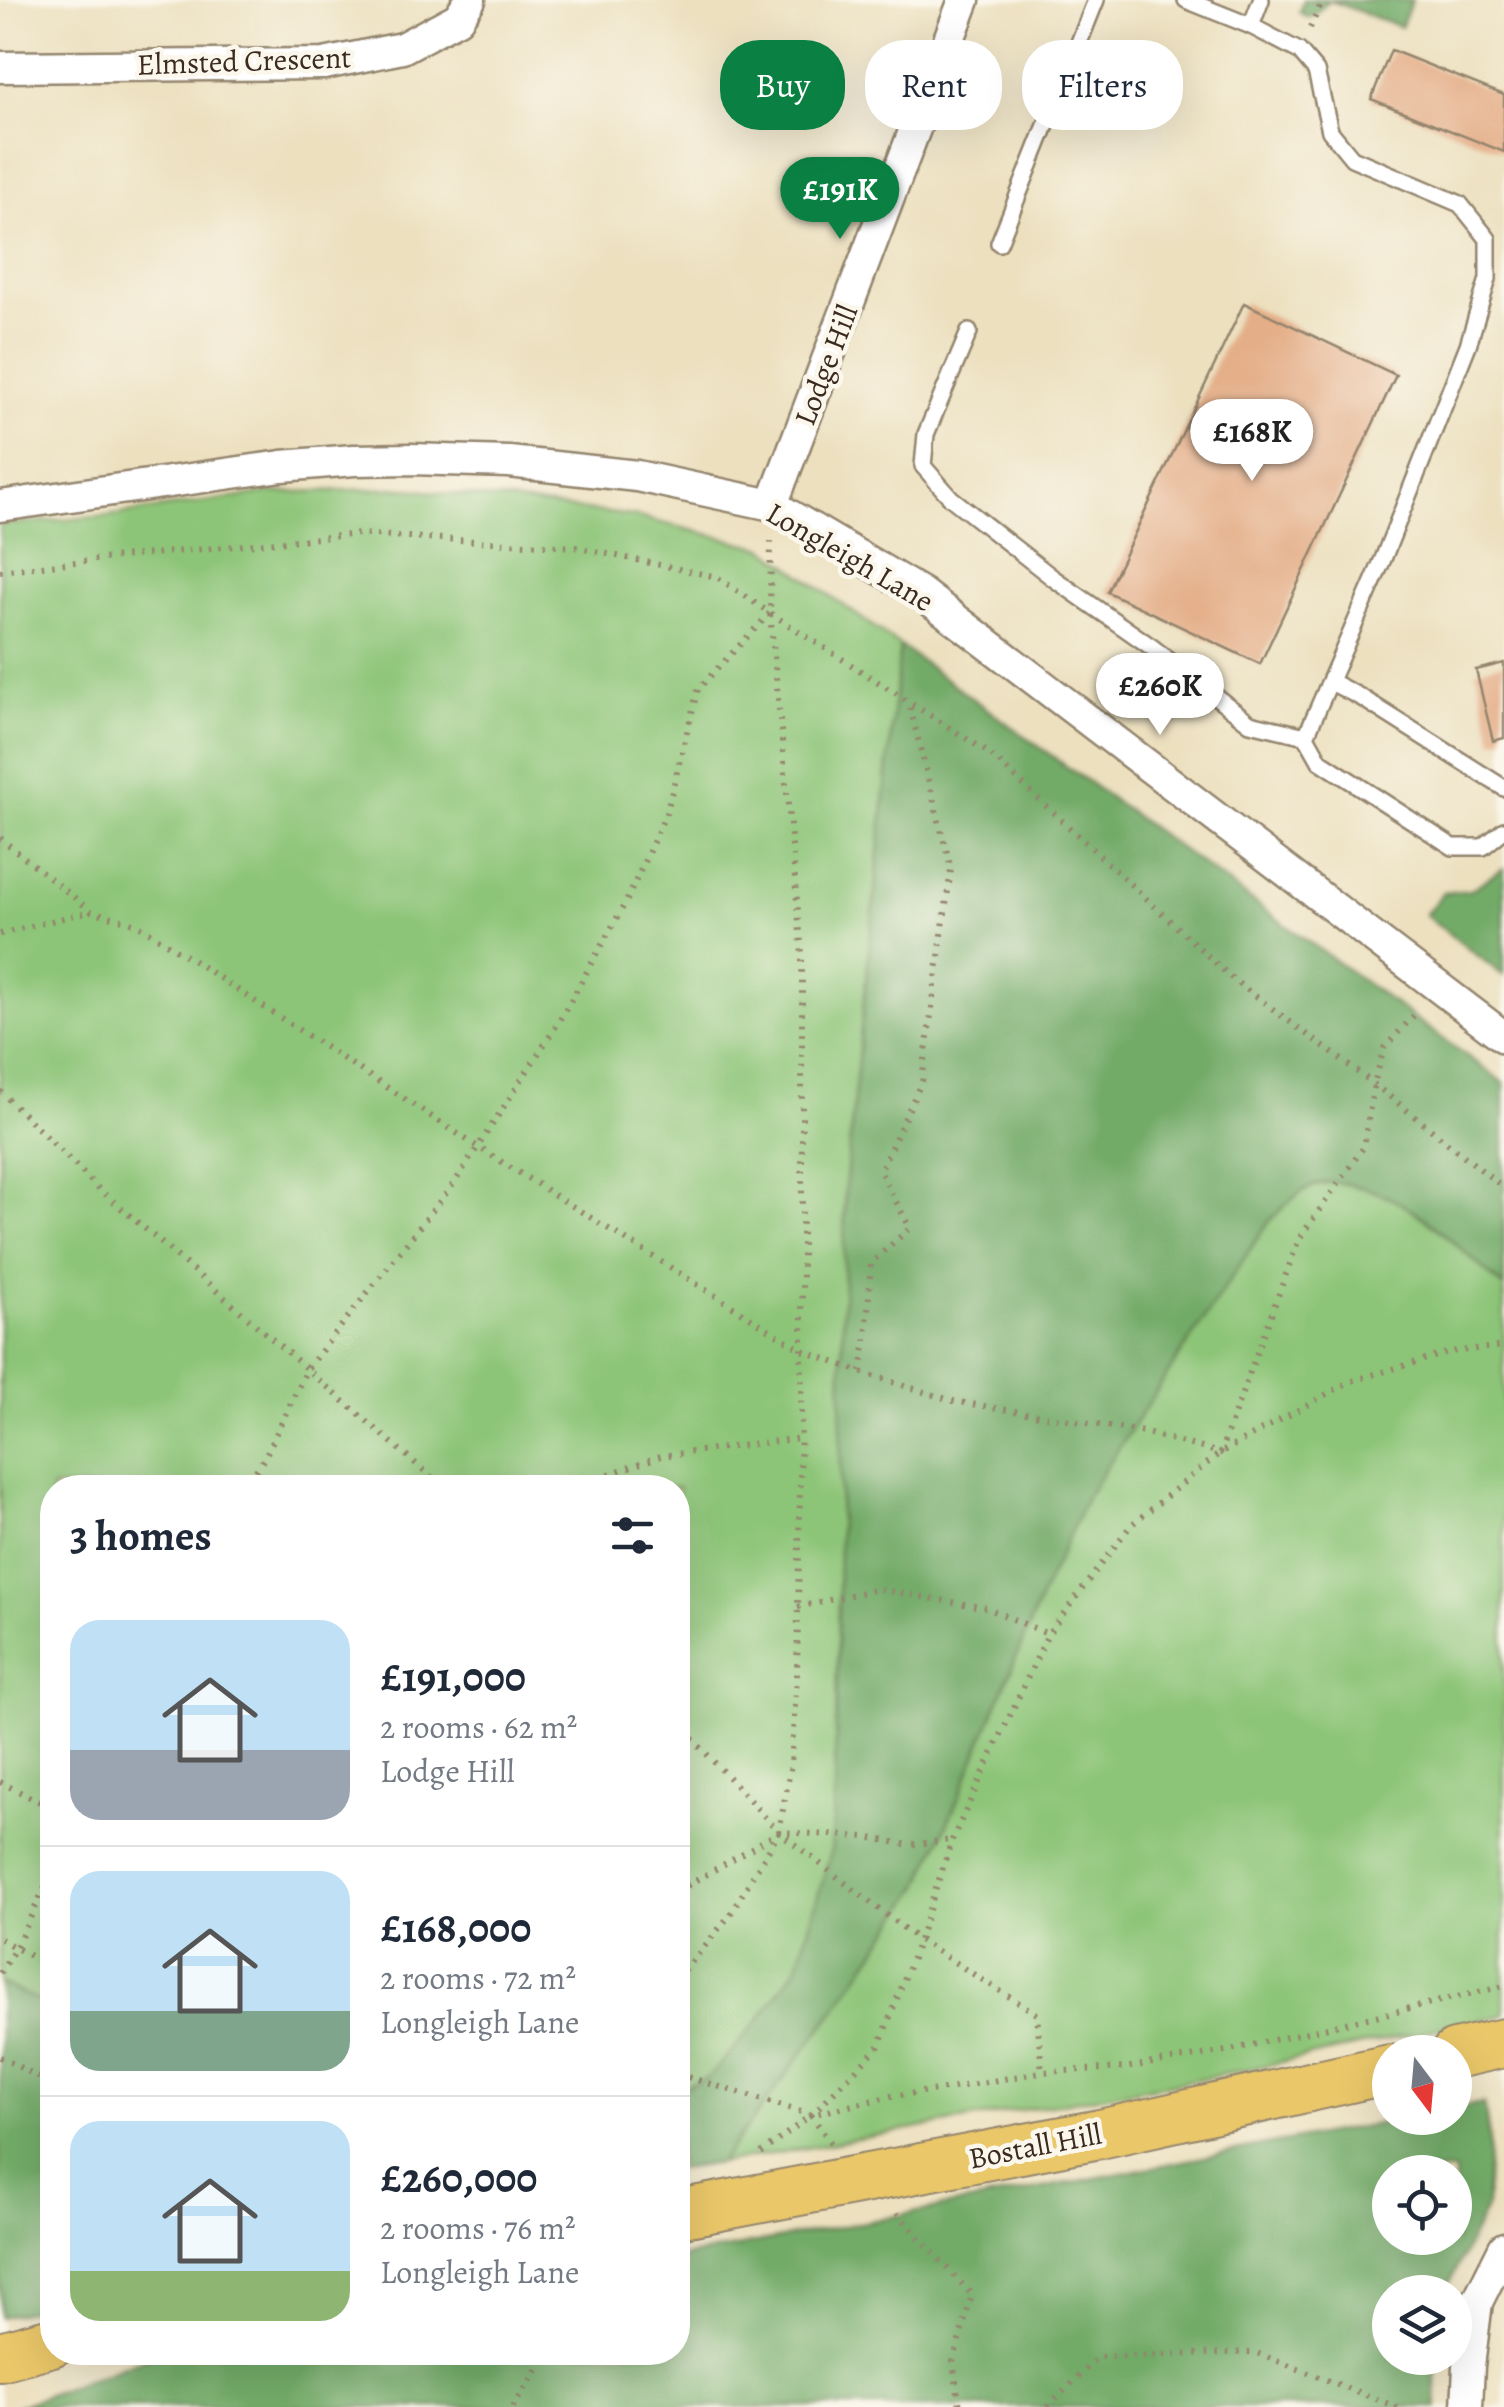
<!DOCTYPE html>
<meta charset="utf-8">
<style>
body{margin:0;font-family:Alegreya,serif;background:#f2f2f3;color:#1f2937;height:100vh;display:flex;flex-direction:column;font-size:38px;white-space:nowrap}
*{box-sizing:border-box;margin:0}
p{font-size:32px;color:#747a83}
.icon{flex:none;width:55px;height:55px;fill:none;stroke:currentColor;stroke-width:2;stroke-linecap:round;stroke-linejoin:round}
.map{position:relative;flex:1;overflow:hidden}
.sheet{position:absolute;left:40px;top:1475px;width:650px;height:890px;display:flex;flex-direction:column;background:#fff;border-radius:40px;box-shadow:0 10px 40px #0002}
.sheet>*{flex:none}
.hud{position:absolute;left:720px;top:40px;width:632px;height:90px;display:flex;gap:20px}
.needle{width:65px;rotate:164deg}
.tools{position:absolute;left:1372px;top:2035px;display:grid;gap:20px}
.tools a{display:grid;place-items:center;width:100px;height:100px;border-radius:50%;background:#fff;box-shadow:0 10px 40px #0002;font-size:50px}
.price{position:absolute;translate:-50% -85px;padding:0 22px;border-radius:35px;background:#fff;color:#222;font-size:32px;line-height:65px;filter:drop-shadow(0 2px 5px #0008)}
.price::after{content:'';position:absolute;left:50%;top:60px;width:30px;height:22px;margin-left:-15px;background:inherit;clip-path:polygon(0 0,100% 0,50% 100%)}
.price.current{background:#0b8043;color:#fff}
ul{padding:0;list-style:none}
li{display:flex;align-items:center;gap:30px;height:250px;padding:0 30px}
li+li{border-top:2px solid #e0e1e3}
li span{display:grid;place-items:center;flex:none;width:280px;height:200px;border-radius:30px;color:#555}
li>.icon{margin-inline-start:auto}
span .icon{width:120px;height:120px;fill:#fffc;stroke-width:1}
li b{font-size:42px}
h2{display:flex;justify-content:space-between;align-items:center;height:120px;padding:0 30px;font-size:42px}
.pill{padding:0 35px;border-radius:40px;background:#fff;box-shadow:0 10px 40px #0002;font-size:35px;line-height:90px}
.pill.current{background:#0b8043;color:#fff}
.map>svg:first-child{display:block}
.green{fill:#8dc578;stroke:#64784b;stroke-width:2.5}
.forest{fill:#72aa68;stroke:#566a43;stroke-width:2.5;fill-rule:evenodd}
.building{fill:#e4ae88}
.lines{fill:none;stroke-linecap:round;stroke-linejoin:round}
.service-casing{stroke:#94856e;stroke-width:20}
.minor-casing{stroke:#94856e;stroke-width:35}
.primary-casing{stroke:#94856e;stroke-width:52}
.path{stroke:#94856e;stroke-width:6;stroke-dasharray:2.5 8;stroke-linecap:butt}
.service{stroke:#fff;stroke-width:15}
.minor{stroke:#fff;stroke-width:30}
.primary{stroke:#eac769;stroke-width:48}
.labels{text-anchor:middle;stroke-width:9;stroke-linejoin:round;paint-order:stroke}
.street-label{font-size:30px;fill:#3b2a1e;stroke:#fbf7ec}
</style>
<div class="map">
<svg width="1504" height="2407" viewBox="0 0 1504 2407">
<rect width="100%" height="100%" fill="#fbf7ec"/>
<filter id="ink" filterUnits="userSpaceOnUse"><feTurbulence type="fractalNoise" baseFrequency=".01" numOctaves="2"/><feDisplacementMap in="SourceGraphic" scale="20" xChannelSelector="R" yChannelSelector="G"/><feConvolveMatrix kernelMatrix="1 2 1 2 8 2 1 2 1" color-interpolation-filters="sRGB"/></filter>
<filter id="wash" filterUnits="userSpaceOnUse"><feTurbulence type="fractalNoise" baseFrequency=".0048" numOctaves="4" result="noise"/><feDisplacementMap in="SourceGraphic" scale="40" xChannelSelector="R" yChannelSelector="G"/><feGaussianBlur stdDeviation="2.25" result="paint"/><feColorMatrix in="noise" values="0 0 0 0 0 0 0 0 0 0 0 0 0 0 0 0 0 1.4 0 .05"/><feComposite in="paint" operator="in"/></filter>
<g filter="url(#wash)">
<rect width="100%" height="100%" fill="#ece0bf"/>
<g class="green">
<path d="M401,488L634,516L764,548L900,646L845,1189L835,1793L831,1852L797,1967L758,2021L708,2078L678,2089V1488H52V2007L0,1983V525L107,516L267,493Z"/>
<path d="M1338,1182C1359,1187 1379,1191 1399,1201C1438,1223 1471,1258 1504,1288V2015L1216,2076L720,2163L832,2014L919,1887L959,1797L1041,1596L1087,1496L1268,1222C1291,1200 1303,1183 1338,1182Z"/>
</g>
<g class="forest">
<path d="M1304,0H1412L1401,27L1329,0L1317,13L1307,17L1299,12Z"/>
<path d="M900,646L1504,1083V1288C1458,1247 1415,1199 1353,1185C1341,1183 1328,1180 1316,1184C1297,1191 1282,1209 1268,1222L1087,1496L1041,1596L959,1797L919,1887L832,2014L720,2163L678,2169V2089L708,2078L758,2021L797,1967L831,1852L835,1793L845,1189Z"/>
<path d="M1504,868V976L1425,915L1443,893L1470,890Z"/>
<path d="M0,1983L52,2007V2306L0,2317Z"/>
<path d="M1484,2103L1489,2138L1486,2208L1445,2292H1390V2358H1435L1437,2407H16L150,2356L165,2353L678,2352V2258L1407,2118H1455V2108ZM1455,2172V2238H1390V2172Z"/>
</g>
<g id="blocks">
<g class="building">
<path d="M1391,50L1504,95V152L1371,99Z"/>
<path d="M1244,303L1396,375L1260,664L1107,592Z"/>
<path d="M1504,663V738L1493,741L1476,670Z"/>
</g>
</g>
</g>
<g filter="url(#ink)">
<use href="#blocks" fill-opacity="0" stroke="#94856e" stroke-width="2.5"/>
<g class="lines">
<defs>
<g id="service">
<path d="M1186,0L1251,26L1299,51L1316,71L1330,131L1352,158L1460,204L1488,239V279L1468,345L1383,559L1306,736L1320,761L1453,847H1483L1504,830"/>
<path d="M1251,26L1261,0"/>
<path d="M999,243L1096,0"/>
<path d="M969,332L926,434L923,466L951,498L1053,578L1153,648L1250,723L1306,736"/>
<path d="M1331,682L1362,698L1504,788"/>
</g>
<g id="minor">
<path d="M0,67L324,64L402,48L458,18L470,0"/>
<path d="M772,505L964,0"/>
<path d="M0,506L282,466L354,460L411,459L509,462L637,476L772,505L921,593L1504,1037"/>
<path d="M1467,2407L1469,2366L1477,2302L1504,2248"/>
</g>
<g id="primary">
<path d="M1455,2054L1504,2043"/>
<path d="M678,2214L1100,2134L1390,2069"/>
<path d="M0,2356L52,2342"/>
</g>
</defs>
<use href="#service" class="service-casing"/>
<use href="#minor" class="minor-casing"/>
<use href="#primary" class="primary-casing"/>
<g class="path">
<path d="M1310,28L1323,0"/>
<path d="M0,571L110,558L359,534L575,547L717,577L770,613L989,753L1235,981L1374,1084L1504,1188"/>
<path d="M0,838L91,911L137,924L478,1147L802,1350L861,1372L953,1401L1143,1432L1220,1453L1299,1239L1363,1148L1374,1084L1384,1048L1418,1011"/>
<path d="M0,934L91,911"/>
<path d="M0,1091L98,1188L444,1488"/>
<path d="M861,1372L866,1341L871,1263L910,1228L880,1171L922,1081L951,869L909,703"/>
<path d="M244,1488L265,1457L307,1369L455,1182L557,1025L628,898L667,811L698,689L770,613"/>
<path d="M569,1488L661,1456L801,1438"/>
<path d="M798,1607L877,1589L987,1608L1048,1634"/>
<path d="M678,1723L779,1832L919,1940L1037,2014L1042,2072"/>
<path d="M0,1782L52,1808"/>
<path d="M678,1891L779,1832L866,1837L909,1845L952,1840"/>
<path d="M0,1939L52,1968"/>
<path d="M0,1973L16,1947L52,1873"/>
<path d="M678,1979L730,1915L779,1832L791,1764L797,1676L802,1350V954L770,613L771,540"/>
<path d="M0,2057L52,2084"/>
<path d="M678,2074L811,2115L891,2096L953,2088L1042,2072L1124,2068L1226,2051L1504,1986"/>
<path d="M811,2115L831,2143"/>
<path d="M761,2153L811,2115L879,2046L919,1940L952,1840L1048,1634L1131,1525L1220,1453L1349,1382L1450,1352L1504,1346"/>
<path d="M897,2213L972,2295L953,2362L960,2407"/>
<path d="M513,2407L549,2352"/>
<path d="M1048,2407L1098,2357L1254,2352L1397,2407"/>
</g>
<use href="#service" class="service"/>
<use href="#minor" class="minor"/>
<use href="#primary" class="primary"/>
</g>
</g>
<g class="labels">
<g class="street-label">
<text transform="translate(244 61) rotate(-2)" y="10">Elmsted Crescent</text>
<text transform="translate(826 365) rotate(-69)" y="10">Lodge Hill</text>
<text transform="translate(850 557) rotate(30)" y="10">Longleigh Lane</text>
<text transform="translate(1035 2146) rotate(-11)" y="10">Bostall Hill</text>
</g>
</g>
</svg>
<div class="tools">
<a><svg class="needle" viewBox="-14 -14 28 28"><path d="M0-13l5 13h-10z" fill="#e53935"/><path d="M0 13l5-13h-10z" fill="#747a83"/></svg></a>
<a><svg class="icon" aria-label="locate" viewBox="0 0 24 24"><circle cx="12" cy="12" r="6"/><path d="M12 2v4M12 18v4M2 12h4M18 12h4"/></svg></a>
<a><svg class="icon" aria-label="layers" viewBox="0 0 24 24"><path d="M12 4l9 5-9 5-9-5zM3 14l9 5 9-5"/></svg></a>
</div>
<b class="price current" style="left:840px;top:242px">£191K</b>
<b class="price" style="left:1252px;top:484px">£168K</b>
<b class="price" style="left:1160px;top:738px">£260K</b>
<div class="hud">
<a class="pill current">Buy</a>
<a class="pill">Rent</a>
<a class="pill">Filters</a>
</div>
<section class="sheet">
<h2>3 homes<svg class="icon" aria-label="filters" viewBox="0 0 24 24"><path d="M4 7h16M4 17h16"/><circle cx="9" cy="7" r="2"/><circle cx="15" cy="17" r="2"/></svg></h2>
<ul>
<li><span style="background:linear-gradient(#bfe0f5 65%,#9aa5b1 0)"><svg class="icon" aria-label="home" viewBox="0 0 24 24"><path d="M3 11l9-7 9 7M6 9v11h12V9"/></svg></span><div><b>£191,000</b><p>2 rooms · 62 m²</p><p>Lodge Hill</p></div></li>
<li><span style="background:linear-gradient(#bfe0f5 70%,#7fa58c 0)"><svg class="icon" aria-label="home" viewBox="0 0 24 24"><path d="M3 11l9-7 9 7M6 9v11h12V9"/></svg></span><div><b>£168,000</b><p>2 rooms · 72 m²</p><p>Longleigh Lane</p></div></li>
<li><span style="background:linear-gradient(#bfe0f5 75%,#8fb573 0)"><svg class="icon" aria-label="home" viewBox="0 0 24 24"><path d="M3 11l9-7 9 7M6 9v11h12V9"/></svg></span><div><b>£260,000</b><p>2 rooms · 76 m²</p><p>Longleigh Lane</p></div></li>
</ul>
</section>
</div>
